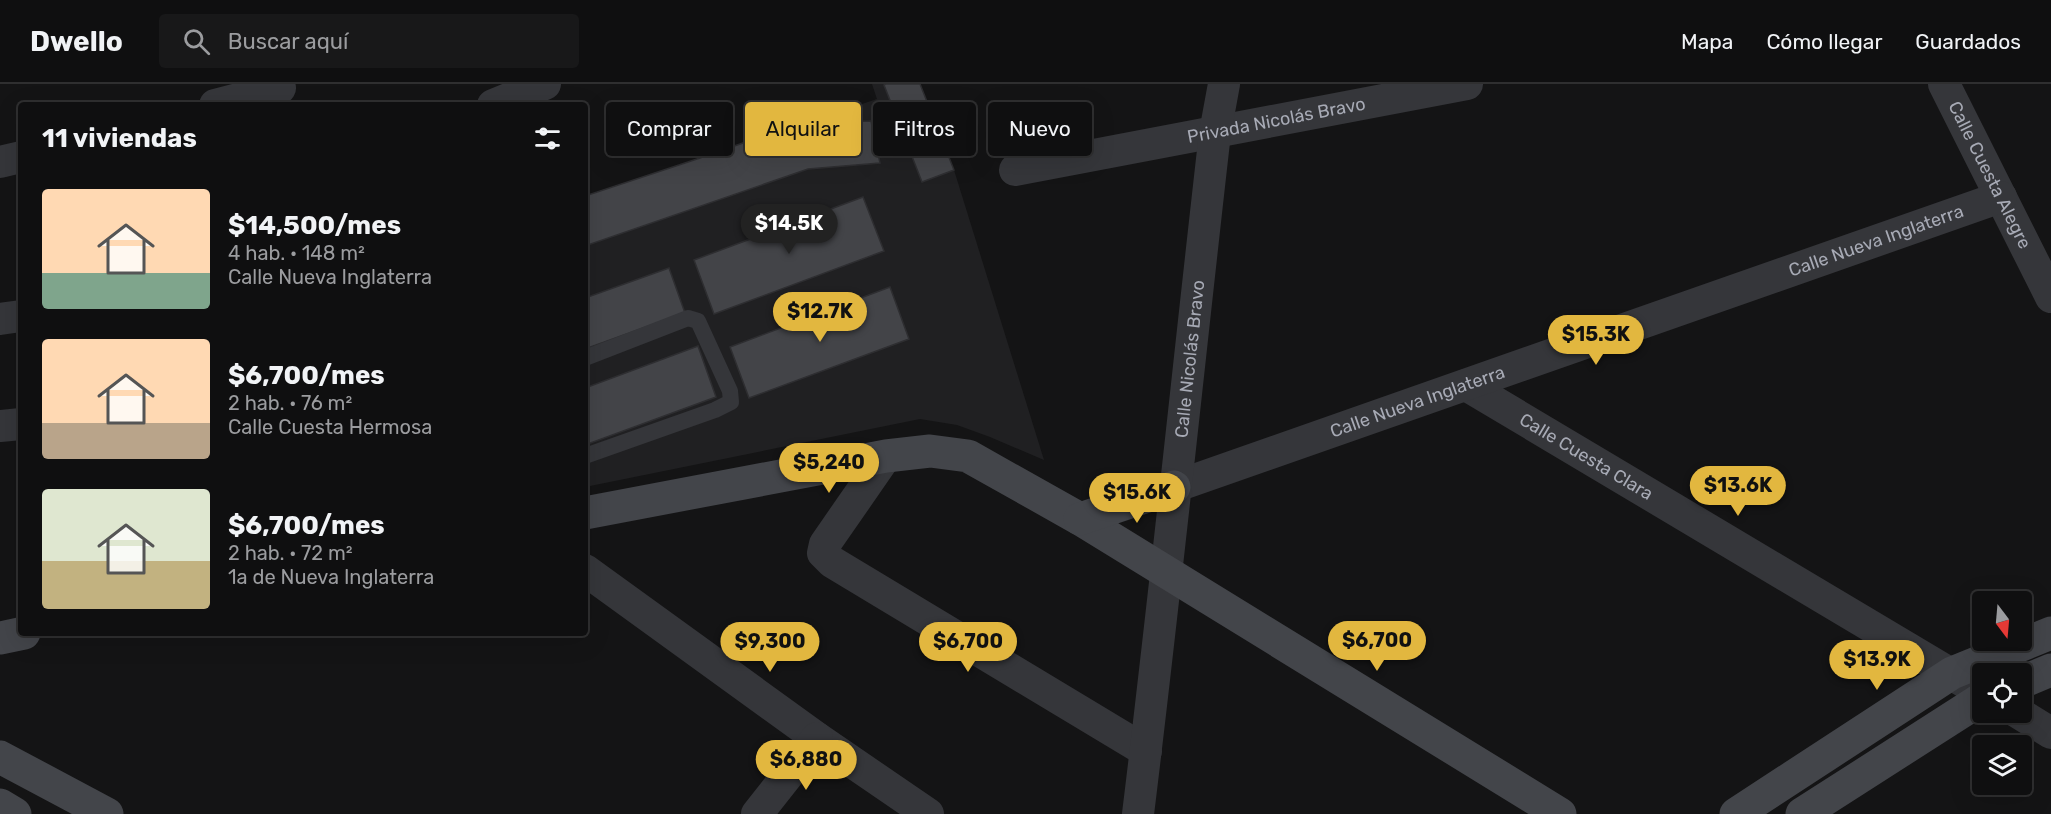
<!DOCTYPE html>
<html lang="es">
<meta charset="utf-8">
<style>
body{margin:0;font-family:Rubik,sans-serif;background:#181819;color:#f1f3f6;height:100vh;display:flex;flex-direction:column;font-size:22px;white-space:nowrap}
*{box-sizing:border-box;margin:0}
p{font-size:20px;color:#9b9c9f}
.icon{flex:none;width:33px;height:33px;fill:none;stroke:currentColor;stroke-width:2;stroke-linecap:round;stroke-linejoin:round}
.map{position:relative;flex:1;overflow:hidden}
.side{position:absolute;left:18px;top:18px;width:570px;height:534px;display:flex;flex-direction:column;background:#0f0f10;border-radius:6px;box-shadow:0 6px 24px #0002,0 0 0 2px #2f2f30}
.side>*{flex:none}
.banner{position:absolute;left:606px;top:18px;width:570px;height:54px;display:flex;gap:12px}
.needle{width:39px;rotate:164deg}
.tools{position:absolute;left:1972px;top:507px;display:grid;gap:12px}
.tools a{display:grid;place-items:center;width:60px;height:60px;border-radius:6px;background:#0f0f10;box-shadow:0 6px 24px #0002,0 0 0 2px #2f2f30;font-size:30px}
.price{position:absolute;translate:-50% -51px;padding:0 14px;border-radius:21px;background:#e2b73f;color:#111;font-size:20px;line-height:39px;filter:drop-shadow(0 2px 3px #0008)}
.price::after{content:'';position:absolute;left:50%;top:36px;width:18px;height:14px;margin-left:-9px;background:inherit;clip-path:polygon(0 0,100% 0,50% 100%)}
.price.current{background:#222;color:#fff}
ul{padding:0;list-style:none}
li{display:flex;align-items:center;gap:18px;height:150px;padding:0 24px}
li span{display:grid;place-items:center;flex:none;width:168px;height:120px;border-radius:6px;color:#555}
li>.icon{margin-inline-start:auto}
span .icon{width:72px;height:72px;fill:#fffc;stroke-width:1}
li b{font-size:26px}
h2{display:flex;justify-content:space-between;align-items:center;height:72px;padding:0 24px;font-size:26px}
.pill{padding:0 21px;border-radius:6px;background:#0f0f10;box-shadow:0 6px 24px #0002,0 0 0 2px #2f2f30;font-size:21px;line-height:54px}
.pill.current{background:#e2b73f;color:#111}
header{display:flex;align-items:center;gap:36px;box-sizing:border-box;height:84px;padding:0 30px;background:#0f0f10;border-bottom:2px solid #2f2f30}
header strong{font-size:28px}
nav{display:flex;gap:33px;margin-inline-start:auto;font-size:21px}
.search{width:420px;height:54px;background:#181819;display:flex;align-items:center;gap:15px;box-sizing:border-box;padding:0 21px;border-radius:6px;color:#9b9c9f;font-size:22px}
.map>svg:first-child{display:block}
.built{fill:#202022}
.building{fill:#434448;stroke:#2e2e31;stroke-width:1.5}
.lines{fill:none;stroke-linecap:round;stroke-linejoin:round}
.lane{stroke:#35363a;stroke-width:16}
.street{stroke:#35363a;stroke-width:32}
.secondary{stroke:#43454a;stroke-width:33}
.labels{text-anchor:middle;stroke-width:6;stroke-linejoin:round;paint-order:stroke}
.street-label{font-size:18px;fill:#a7aab5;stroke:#0f0f10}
</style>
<header>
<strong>Dwello</strong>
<div class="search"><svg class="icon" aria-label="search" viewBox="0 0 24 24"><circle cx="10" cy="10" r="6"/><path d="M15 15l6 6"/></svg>Buscar aquí</div>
<nav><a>Mapa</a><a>Cómo llegar</a><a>Guardados</a></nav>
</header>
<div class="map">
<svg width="2051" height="730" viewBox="0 0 2051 730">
<rect width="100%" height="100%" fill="#141415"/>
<path class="built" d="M872,0H920L954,86L1044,376L990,353L957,341L920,335L585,403V112L877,15Z"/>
<g class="building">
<path d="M886,0H920L954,86L922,98L884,1Z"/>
<path d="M871,37L880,79L808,85L585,162V112L700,74L800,39Z"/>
<path d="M863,113L884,167L714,230L694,176Z"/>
<path d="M669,184L685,229L585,265V214Z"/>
<path d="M890,203L909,255L749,314L730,263Z"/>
<path d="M698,262L716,313L585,361V304Z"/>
</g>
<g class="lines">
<path class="lane" d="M585,274L688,234L698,237L730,307L731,318L715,326L585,372"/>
<g class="street">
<path id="s1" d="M1944,0L2051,213"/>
<path d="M215,21L280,4"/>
<path d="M493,21L545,0"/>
<path d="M0,78L21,73"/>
<path id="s2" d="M1015,86L1467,0"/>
<path d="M0,235L21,232"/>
<path id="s3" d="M1466,301L1983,609"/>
<path d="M0,342L21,340"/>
<path d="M886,372L825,460L823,469L832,478L1146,667"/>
<path id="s4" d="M1174,403L2001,113"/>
<path d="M585,486L817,654L928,730"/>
<path d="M2017,628L2051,649"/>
<path d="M757,730L817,654"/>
<path id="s5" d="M1138,730C1166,503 1189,276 1215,49L1224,0"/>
</g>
<g class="secondary">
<path d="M585,429L886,372L930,367L968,372L1080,435L1560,730"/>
<path d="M1080,435L1174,403"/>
<path d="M0,554L24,549"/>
<path d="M2022,598L2051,586"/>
<path d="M0,673L107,730"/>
<path d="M0,721L15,730"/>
<path d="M1736,730L1952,589L2051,549"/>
<path d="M1802,730L1983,614"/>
</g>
</g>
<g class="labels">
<g class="street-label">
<text dy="6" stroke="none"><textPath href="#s2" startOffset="266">Privada Nicolás Bravo</textPath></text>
<text dy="6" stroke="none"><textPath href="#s1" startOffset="102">Calle Cuesta Alegre</textPath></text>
<text dy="6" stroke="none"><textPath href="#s4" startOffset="744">Calle Nueva Inglaterra</textPath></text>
<text dy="6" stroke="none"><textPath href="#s5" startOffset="458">Calle Nicolás Bravo</textPath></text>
<text dy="6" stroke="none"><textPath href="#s4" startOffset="258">Calle Nueva Inglaterra</textPath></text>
<text dy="6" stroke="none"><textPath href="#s3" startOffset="140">Calle Cuesta Clara</textPath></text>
</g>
</g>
</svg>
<div class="tools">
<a><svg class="needle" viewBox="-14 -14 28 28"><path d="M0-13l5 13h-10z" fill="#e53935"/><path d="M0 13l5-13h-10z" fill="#9b9c9f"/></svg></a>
<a><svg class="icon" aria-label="locate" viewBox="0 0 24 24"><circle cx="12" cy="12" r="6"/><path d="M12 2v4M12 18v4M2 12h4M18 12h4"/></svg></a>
<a><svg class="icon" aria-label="layers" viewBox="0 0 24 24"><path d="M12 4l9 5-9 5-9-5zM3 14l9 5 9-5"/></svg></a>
</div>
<b class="price current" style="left:789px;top:171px">$14.5K</b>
<b class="price" style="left:820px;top:259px">$12.7K</b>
<b class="price" style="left:1596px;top:282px">$15.3K</b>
<b class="price" style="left:829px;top:410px">$5,240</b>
<b class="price" style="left:1738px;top:433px">$13.6K</b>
<b class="price" style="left:1137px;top:440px">$15.6K</b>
<b class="price" style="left:1377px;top:588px">$6,700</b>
<b class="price" style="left:770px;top:589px">$9,300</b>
<b class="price" style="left:968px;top:589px">$6,700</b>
<b class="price" style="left:1877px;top:607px">$13.9K</b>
<b class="price" style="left:806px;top:707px">$6,880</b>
<div class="banner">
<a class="pill">Comprar</a>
<a class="pill current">Alquilar</a>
<a class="pill">Filtros</a>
<a class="pill">Nuevo</a>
</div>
<section class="side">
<h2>11 viviendas<svg class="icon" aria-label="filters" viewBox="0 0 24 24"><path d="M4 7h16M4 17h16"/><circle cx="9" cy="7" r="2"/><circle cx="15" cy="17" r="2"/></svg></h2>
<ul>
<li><span style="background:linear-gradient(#ffd9b3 70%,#7fa58c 0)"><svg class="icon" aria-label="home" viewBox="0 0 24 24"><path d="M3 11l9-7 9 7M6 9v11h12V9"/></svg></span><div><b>$14,500/mes</b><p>4 hab. · 148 m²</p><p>Calle Nueva Inglaterra</p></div></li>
<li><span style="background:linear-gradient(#ffd9b3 70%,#b9a48a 0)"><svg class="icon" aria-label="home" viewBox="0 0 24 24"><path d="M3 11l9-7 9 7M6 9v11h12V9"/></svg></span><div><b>$6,700/mes</b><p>2 hab. · 76 m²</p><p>Calle Cuesta Hermosa</p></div></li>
<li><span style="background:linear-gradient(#dfe7d0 60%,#c2b280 0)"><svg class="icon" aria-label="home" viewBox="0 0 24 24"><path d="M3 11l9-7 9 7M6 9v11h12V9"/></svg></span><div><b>$6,700/mes</b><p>2 hab. · 72 m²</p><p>1a de Nueva Inglaterra</p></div></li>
</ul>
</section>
</div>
